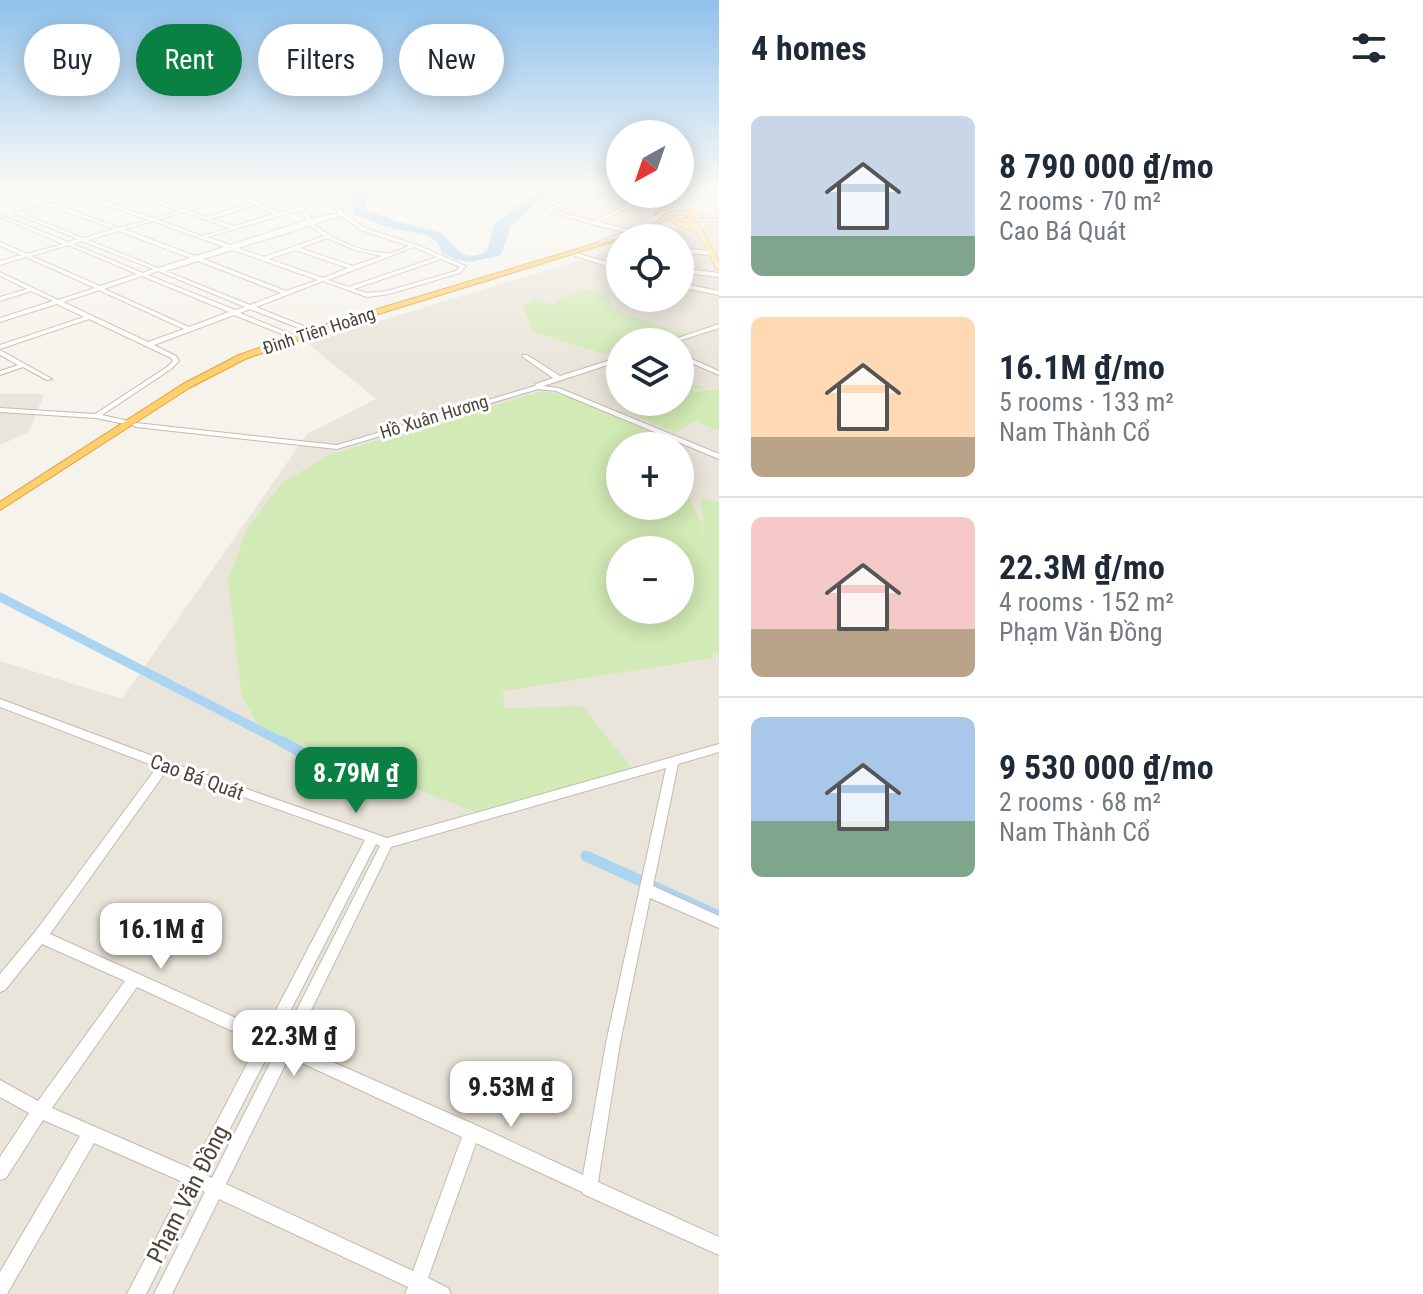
<!DOCTYPE html>
<meta charset="utf-8">
<style>
body{margin:0;font-family:"Roboto Condensed",sans-serif;background:#f2f2f3;color:#1f2937;height:100vh;display:flex;flex-direction:column;font-size:30px;white-space:nowrap}
*{box-sizing:border-box;margin:0}
p{font-size:26px;color:#747a83}
.icon{flex:none;width:44px;height:44px;fill:none;stroke:currentColor;stroke-width:2;stroke-linecap:round;stroke-linejoin:round}
.map{position:relative;flex:1;overflow:hidden}
.side{display:flex;flex-direction:column;background:#fff;width:704px}
.side>*{flex:none}
.hud{position:absolute;left:24px;top:24px;width:574px;height:72px;display:flex;gap:16px}
.needle{width:52px;rotate:220deg}
.fabs{position:absolute;left:606px;top:120px;display:grid;gap:16px}
.fabs a{display:grid;place-items:center;width:88px;height:88px;border-radius:50%;background:#fff;box-shadow:0 4px 20px #0003;font-size:40px}
.price{position:absolute;translate:-50% -68px;padding:0 18px;border-radius:16px;background:#fff;color:#222;font-size:26px;line-height:52px;filter:drop-shadow(0 2px 4px #0008)}
.price::after{content:'';position:absolute;left:50%;top:48px;width:24px;height:18px;margin-left:-12px;background:inherit;clip-path:polygon(0 0,100% 0,50% 100%)}
.price.active{background:#0b8043;color:#fff}
ul{padding:0;list-style:none}
li{display:flex;align-items:center;gap:24px;height:200px;padding:0 32px}
li+li{border-top:2px solid #e0e1e3}
li span{display:grid;place-items:center;flex:none;width:224px;height:160px;border-radius:12px;color:#555}
li>.icon{margin-inline-start:auto}
span .icon{width:96px;height:96px;fill:#fffc;stroke-width:1}
li b{font-size:34px}
h2{display:flex;justify-content:space-between;align-items:center;height:96px;padding:0 32px;font-size:34px}
.pill{padding:0 28px;border-radius:36px;background:#fff;box-shadow:0 4px 20px #0003;font-size:28px;line-height:72px}
.pill.active{background:#0b8043;color:#fff}
main{display:flex;flex:1;min-height:0}
.map>svg:first-child{display:block}
.residential{fill:#eae5da;fill-rule:evenodd}
.commercial{fill:#f7ead8}
.green{fill:#d2eab5;fill-rule:evenodd}
.water{fill:#a9d4f2}
.lines{fill:none;stroke-linecap:round;stroke-linejoin:round}
.canal-far1{stroke:#a9d4f2;stroke-width:9}
.canal{stroke:#a9d4f2;stroke-width:11}
.minor-casing{stroke:#c2bbae;stroke-width:2}
.major-casing{stroke:#e6c16a;stroke-width:2}
.highway-casing{stroke:#e0a43c;stroke-width:2}
.minor{fill:#fff;fill-rule:evenodd}
.major{fill:#ffe39c;fill-rule:evenodd}
.highway{fill:#ffcf6e;fill-rule:evenodd}
.labels{text-anchor:middle;stroke-width:6;stroke-linejoin:round;paint-order:stroke}
.far-street-label{font-size:18px;fill:#4b4439;stroke:#fff}
.street-label{font-size:20px;fill:#4b4439;stroke:#fff}
.near-street-label{font-size:24px;fill:#4b4439;stroke:#fff}
</style>
<main>
<div class="map">
<svg width="719" height="1294" viewBox="0 0 719 1294">
<rect width="100%" height="100%" fill="#f6f3ec"/>
<g class="residential">
<path d="M719,208V1294H0V661L122,699L307,434L376,399L307,343L620,248V298H680V238H655L672,228L705,225ZM620,342H680V402H620ZM620,446H680V506H620ZM620,550H680V610H620Z"/>
<path d="M0,394H44L29,432L0,445Z"/>
</g>
<path class="commercial" d="M614,195L661,202L642,212L650,216L649,222L626,231L543,211L562,197Z"/>
<g class="green">
<path d="M586,289L609,297L611,308L683,334L667,342H620V359L533,332L523,306L537,299L554,306L557,300Z"/>
<path d="M680,380L705,388L690,389L695,392L719,389V431L695,421L676,432L628,413L646,408L639,404L680,402Z"/>
<path d="M543,391L568,397L659,436L664,446H620V506H680V479L702,524L705,551L701,498L719,502V654L713,652V658L503,691L504,708L582,706L636,773L480,814L260,728L242,697L228,581L248,527L282,483L329,455ZM620,550H680V610H620Z"/>
</g>
<path class="water" d="M336,185L361,187L368,194L365,203L369,211L399,222L442,233C457,248 462,264 487,251L494,224L533,195L544,190L588,191L620,185V188L595,194H562L542,198L511,226L501,255L471,262L457,260L442,253L438,243L429,236L387,227L355,215L351,192Z"/>
<g class="lines">
<path class="canal-far1" d="M0,597L284,743"/>
<g class="canal">
<path d="M281,741L301,752"/>
<path d="M586,856L719,916"/>
</g>
<defs>
<g id="minor">
<path d="M121,185H128L89,196L107,202L169,185H177L235,195L256,189L232,185L262,188L278,185L267,189C287,194 301,201 311,219L339,213L325,198L295,185H301L329,196L344,213L365,228L417,245L466,266L460,273L389,294L367,297L323,281L256,307L316,331V333L314,334L250,309L240,313L298,337V339H294L234,315L154,345L176,356L179,361L171,369L102,415L129,421V425L96,418L0,412V408L95,414L167,367L173,361L171,358L89,319L0,349V345L84,317L57,304L0,322V318L53,301L31,291L0,301V297L27,289L0,276V272L58,300L95,288L26,257L0,265V261L21,255L0,246V242L27,254L63,244L0,217V215L68,242L78,239L14,213ZM171,187L229,197L184,210L142,195ZM262,190L284,198L299,207L279,213L261,204V202L242,196ZM84,197L148,220L119,228L56,204ZM137,197L179,211L153,218L111,204ZM236,198L244,199L252,203L206,217L189,211ZM256,205L274,214L234,226L211,219ZM51,206L114,229L83,238L21,213ZM301,210L307,220L230,245L207,237ZM184,212L229,228L202,236L158,220ZM341,216L361,230L409,246C402,249 392,254 385,253C362,253 330,238 314,224ZM153,221L224,247L195,256L124,229ZM310,226L324,236L264,257L238,248ZM119,231L190,258L158,268L88,240ZM327,238L355,250L382,256L353,266L300,248ZM82,241L153,269L143,273L73,244ZM68,245L137,274L100,286L31,256ZM414,247L437,257L349,287L328,280ZM233,250L318,280L286,291L203,259ZM295,250L348,268L323,278L269,259ZM441,259L460,267L456,271L387,291L367,293L354,289ZM198,261L281,293L250,305L163,270L166,271ZM158,271L245,307L235,310L148,275ZM142,276L229,312L189,327L104,289ZM100,290L101,291L184,329L148,342L63,302Z"/>
<path d="M608,195L646,204L672,201L674,202L646,206L636,204L599,222L630,230L636,228L638,229L595,247L593,244L625,232L591,224L544,210L578,196ZM608,197L631,203L594,221L551,210L579,198Z"/>
<path d="M694,219H719V221H692Z"/>
<path d="M680,248L709,251L712,253L709,255L680,252Z"/>
<path d="M577,253L620,266V270L575,256L574,255Z"/>
<path d="M680,268L719,273V277L680,272Z"/>
<path d="M680,283L719,291V295L680,287Z"/>
<path d="M719,324V328L675,342H666Z"/>
<path d="M0,350L52,379L47,380L23,367L0,375V371L18,365L0,355Z"/>
<path d="M680,354L719,371V375L680,358Z"/>
<path d="M523,355H527L560,376L620,357V361L543,386L559,388L719,454V459L556,391L538,389L337,449L136,427L132,425L136,423L337,445L535,386L536,384L553,378L523,357Z"/>
<path d="M0,699L169,762L387,838L719,744V752L678,764L653,886L719,916V928L650,898L620,1043L598,1182L719,1237V1255L583,1194L582,1192L476,1143L428,1278L448,1288L451,1294H405L408,1287L219,1199L172,1294H154L205,1192L199,1189L146,1294H127L185,1183L94,1143L7,1294H0V1272L80,1136L43,1120L6,1178L0,1180V1157L29,1113L0,1097V1080L38,1101L125,981L42,944L5,990L0,992V974L35,932L157,767L0,707ZM666,768L606,1043L583,1175L478,1126L294,1045L391,847ZM167,770L365,840L265,1031L50,934ZM376,844L380,846L282,1039L277,1037ZM137,987L258,1043L192,1169L52,1108ZM271,1049L276,1051L212,1178L206,1175ZM289,1057L462,1137L413,1271L226,1184Z"/>
</g>
<g id="major">
<path d="M689,209L708,215L709,216L706,218L687,212Z"/>
<path d="M667,218L695,228L691,220L696,219L719,262V270L716,268L698,233L667,220Z"/>
</g>
<g id="highway">
<path d="M671,194L676,195L672,207L655,214V212L667,205Z"/>
<path d="M683,211L694,214L696,221L678,223L665,219L658,226L620,238L618,240L330,329L245,359L189,388L0,510V502L183,384L239,355L324,325L614,238L654,224L668,212ZM671,215H683L690,218L678,219L669,216Z"/>
</g>
</defs>
<use href="#minor" class="minor-casing"/>
<use href="#major" class="major-casing"/>
<use href="#highway" class="highway-casing"/>
<use href="#minor" class="minor"/>
<use href="#major" class="major"/>
<use href="#highway" class="highway"/>
</g>
<linearGradient id="sky" x2="0" y2="1"><stop stop-color="#8fc1ec"/><stop offset="0.51" stop-color="#fbfaf6"/><stop offset="1" stop-color="#fbfaf6" stop-opacity="0"/></linearGradient>
<rect width="719" height="366" fill="url(#sky)"/>
<g class="labels">
<g class="far-street-label">
<text transform="translate(319 331) rotate(-18)" y="6">Đinh Tiên Hoàng</text>
<text transform="translate(434 417) rotate(-17)" y="6">Hồ Xuân Hương</text>
</g>
<g class="street-label">
<text transform="translate(197 777) rotate(20)" y="7">Cao Bá Quát</text>
</g>
<g class="near-street-label">
<text transform="translate(188 1194) rotate(-63)" y="8">Phạm Văn Đồng</text>
</g>
</g>
</svg>
<div class="fabs">
<a><svg class="needle" viewBox="-14 -14 28 28"><path d="M0-13l5 13h-10z" fill="#e53935"/><path d="M0 13l5-13h-10z" fill="#747a83"/></svg></a>
<a><svg class="icon" aria-label="locate" viewBox="0 0 24 24"><circle cx="12" cy="12" r="6"/><path d="M12 2v4M12 18v4M2 12h4M18 12h4"/></svg></a>
<a><svg class="icon" aria-label="layers" viewBox="0 0 24 24"><path d="M12 4l9 5-9 5-9-5zM3 14l9 5 9-5"/></svg></a>
<a>+</a>
<a>−</a>
</div>
<b class="price active" style="left:356px;top:815px">8.79M ₫</b>
<b class="price" style="left:161px;top:971px">16.1M ₫</b>
<b class="price" style="left:294px;top:1078px">22.3M ₫</b>
<b class="price" style="left:511px;top:1129px">9.53M ₫</b>
<div class="hud">
<a class="pill">Buy</a>
<a class="pill active">Rent</a>
<a class="pill">Filters</a>
<a class="pill">New</a>
</div>
</div>
<section class="side">
<h2>4 homes<svg class="icon" aria-label="filters" viewBox="0 0 24 24"><path d="M4 7h16M4 17h16"/><circle cx="9" cy="7" r="2"/><circle cx="15" cy="17" r="2"/></svg></h2>
<ul>
<li><span style="background:linear-gradient(#c9d6e8 75%,#7fa58c 0)"><svg class="icon" aria-label="home" viewBox="0 0 24 24"><path d="M3 11l9-7 9 7M6 9v11h12V9"/></svg></span><div><b>8 790 000 ₫/mo</b><p>2 rooms · 70 m²</p><p>Cao Bá Quát</p></div></li>
<li><span style="background:linear-gradient(#ffd9b3 75%,#b9a48a 0)"><svg class="icon" aria-label="home" viewBox="0 0 24 24"><path d="M3 11l9-7 9 7M6 9v11h12V9"/></svg></span><div><b>16.1M ₫/mo</b><p>5 rooms · 133 m²</p><p>Nam Thành Cổ</p></div></li>
<li><span style="background:linear-gradient(#f6c9c9 70%,#b9a48a 0)"><svg class="icon" aria-label="home" viewBox="0 0 24 24"><path d="M3 11l9-7 9 7M6 9v11h12V9"/></svg></span><div><b>22.3M ₫/mo</b><p>4 rooms · 152 m²</p><p>Phạm Văn Đồng</p></div></li>
<li><span style="background:linear-gradient(#a9c7e8 65%,#7fa58c 0)"><svg class="icon" aria-label="home" viewBox="0 0 24 24"><path d="M3 11l9-7 9 7M6 9v11h12V9"/></svg></span><div><b>9 530 000 ₫/mo</b><p>2 rooms · 68 m²</p><p>Nam Thành Cổ</p></div></li>
</ul>
</section>
</main>
